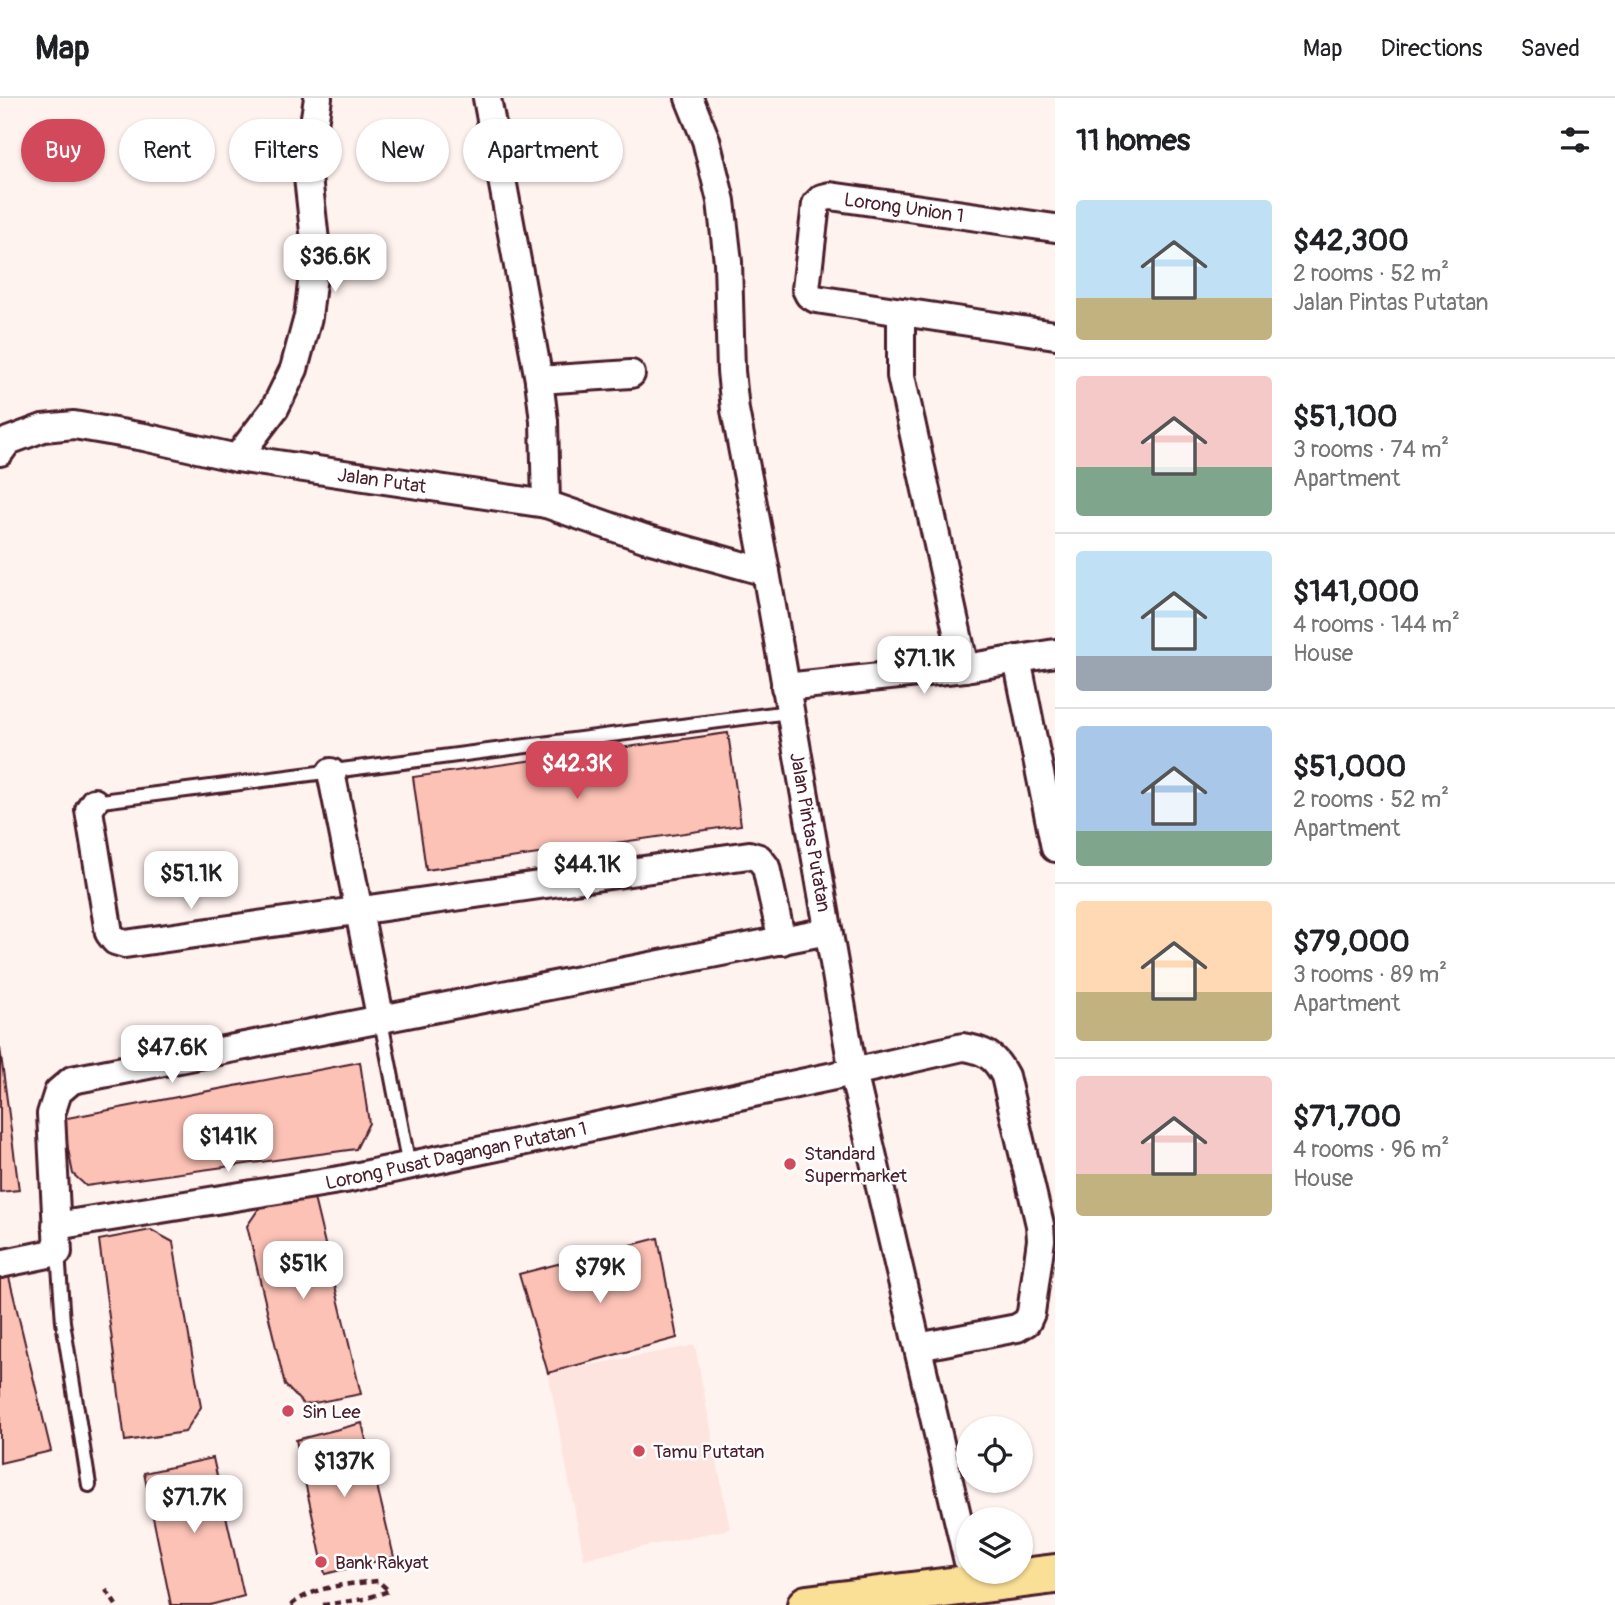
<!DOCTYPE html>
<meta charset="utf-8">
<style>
body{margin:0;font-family:Pangolin,sans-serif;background:#f6f6f6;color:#202124;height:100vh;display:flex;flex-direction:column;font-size:26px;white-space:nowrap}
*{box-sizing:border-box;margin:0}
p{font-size:23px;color:#757577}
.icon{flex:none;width:38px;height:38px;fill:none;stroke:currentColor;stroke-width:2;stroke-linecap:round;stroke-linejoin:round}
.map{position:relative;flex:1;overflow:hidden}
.sheet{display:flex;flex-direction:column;background:#fff;width:560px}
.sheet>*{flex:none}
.banner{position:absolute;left:21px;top:21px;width:665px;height:63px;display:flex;gap:14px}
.controls{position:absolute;left:956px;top:1318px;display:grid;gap:14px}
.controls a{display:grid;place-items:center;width:77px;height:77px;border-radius:50%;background:#fff;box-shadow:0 2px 5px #0004;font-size:35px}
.price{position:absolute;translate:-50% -60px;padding:0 16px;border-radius:14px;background:#fff;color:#222;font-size:23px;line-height:46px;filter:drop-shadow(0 2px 4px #0008)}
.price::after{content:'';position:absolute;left:50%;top:42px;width:21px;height:16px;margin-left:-10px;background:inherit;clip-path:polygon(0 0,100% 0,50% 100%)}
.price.on{background:#d1495b;color:#fff}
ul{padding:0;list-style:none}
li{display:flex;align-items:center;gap:21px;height:175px;padding:0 21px}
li+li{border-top:2px solid #e0e0e0}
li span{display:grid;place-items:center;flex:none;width:196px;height:140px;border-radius:7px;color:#555}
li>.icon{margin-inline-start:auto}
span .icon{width:84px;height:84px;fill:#fffc;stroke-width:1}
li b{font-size:30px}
h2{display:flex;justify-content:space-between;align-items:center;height:84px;padding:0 21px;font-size:30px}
.tag{padding:0 24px;border-radius:32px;background:#fff;box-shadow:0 2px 5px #0004;font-size:24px;line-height:63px}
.tag.on{background:#d1495b;color:#fff}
header{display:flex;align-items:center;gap:42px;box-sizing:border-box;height:98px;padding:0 35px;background:#fff;border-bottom:2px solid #e0e0e0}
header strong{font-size:33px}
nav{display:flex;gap:38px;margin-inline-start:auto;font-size:24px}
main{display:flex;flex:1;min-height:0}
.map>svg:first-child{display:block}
.built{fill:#fee4df}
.building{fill:#fdc2b6;stroke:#4a1f2b;stroke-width:2}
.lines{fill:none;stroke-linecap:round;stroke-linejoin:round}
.service-casing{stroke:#4a1f2b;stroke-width:18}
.minor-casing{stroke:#4a1f2b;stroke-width:32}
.trunk-casing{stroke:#4a1f2b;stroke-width:44}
.path{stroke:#4a1f2b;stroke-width:4.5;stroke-dasharray:7 5;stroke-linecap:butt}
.service{stroke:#fff;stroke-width:12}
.minor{stroke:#fff;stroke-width:26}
.trunk{stroke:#fadf96;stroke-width:38}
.poi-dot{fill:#d1495b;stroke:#fff;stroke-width:2.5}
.labels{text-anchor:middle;stroke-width:5;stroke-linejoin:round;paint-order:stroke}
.street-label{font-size:19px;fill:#4a1f2b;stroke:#fff}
.poi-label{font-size:19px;fill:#4a1f2b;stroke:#fff;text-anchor:start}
</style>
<header>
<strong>Map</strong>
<nav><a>Map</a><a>Directions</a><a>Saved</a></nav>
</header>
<main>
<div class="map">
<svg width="1055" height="1507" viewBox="0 0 1055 1507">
<rect width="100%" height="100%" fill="#fff3f0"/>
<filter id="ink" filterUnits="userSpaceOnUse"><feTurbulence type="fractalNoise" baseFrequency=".0143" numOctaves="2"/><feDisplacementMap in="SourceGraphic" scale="14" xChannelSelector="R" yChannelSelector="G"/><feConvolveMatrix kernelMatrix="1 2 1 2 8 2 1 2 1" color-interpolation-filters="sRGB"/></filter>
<g filter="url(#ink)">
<path class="built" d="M695,1247L730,1431L584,1461L548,1275Z"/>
<g class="building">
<path d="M728,635L741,727L426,772L413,679Z"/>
<path d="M0,950L19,1092L0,1094Z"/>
<path d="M360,964L369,1025L356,1051L86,1088L73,1076L62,1021Z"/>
<path d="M313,1096L361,1296L304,1307L285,1287L247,1128L260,1109Z"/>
<path d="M151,1132L173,1144L201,1309L185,1334L125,1343L99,1142Z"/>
<path d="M658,1140L677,1240L548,1275L519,1176Z"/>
<path d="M9,1179L51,1353L0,1365V1181Z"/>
<path d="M362,1325L394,1459L325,1476L296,1342Z"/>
<path d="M213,1360L244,1498L210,1507H171L144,1375Z"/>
</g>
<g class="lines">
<defs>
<g id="service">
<path d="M94,704L789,614"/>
<path d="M381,923L409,1068"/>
<path d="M58,1154L63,1224L89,1387"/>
</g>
<g id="minor">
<path d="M487,0L539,282L544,323L546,406"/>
<path d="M689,0L706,42L721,103L728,164L731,273L735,312L766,474L853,974L968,1464"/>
<path d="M1055,130L830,98L822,100L816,106L806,191L809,197L816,201L1055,237"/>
<path d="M901,214V278L965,570"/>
<path d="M539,282L631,276"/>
<path d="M0,354L8,343L43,330L74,327L144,339L237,360L546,406L644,440L766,474"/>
<path d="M237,360L275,310L294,271L308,219L316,152L307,70L318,0"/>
<path d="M1017,561L1055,750"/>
<path d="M785,589L965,570L1055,555"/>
<path d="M331,674L381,923"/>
<path d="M94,704L89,712L109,835L115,843L125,846L749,757L759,760L766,769L782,843"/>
<path d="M56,1128L345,1081L853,974L963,949C984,952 995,958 1005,978L1040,1127L1041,1142L1031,1215L1027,1224L1017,1230L918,1249"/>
<path d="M0,1166L58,1154L51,1016L58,994L72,982L828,833"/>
</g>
<path id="trunk" d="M807,1507L1055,1476"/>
</defs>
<use href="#service" class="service-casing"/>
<use href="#minor" class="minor-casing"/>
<use href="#trunk" class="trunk-casing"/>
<g class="path">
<path d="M106,1492L116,1507"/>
<path d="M291,1507C314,1488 348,1486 378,1483L389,1493L364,1501L323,1507"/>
</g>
<use href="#service" class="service"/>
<use href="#minor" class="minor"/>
<use href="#trunk" class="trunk"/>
</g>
</g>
<g class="poi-dot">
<circle cx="790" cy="1066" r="7"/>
<circle cx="288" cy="1313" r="7"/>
<circle cx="639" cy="1353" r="7"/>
<circle cx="321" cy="1464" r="7"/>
</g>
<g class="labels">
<g class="street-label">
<text transform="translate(904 109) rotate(8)" y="7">Lorong Union 1</text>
<text transform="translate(382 382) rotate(8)" y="7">Jalan Putat</text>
<text transform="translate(811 734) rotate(80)" y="7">Jalan Pintas Putatan</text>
<text transform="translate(456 1057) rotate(-12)" y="7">Lorong Pusat Dagangan Putatan 1</text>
</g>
<g class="poi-label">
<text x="804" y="1062">Standard<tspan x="804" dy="22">Supermarket</tspan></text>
<text x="302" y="1320">Sin Lee</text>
<text x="653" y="1360">Tamu Putatan</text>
<text x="335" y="1471">Bank Rakyat</text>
</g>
</g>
</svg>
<div class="controls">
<a><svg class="icon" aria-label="locate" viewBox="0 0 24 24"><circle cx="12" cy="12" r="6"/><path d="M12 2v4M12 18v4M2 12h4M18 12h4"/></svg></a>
<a><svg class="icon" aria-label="layers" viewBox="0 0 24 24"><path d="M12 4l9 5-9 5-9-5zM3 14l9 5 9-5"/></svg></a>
</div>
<b class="price" style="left:335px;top:196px">$36.6K</b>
<b class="price" style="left:924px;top:598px">$71.1K</b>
<b class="price on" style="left:577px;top:703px">$42.3K</b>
<b class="price" style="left:587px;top:804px">$44.1K</b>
<b class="price" style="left:191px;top:813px">$51.1K</b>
<b class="price" style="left:172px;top:987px">$47.6K</b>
<b class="price" style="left:228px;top:1076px">$141K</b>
<b class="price" style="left:303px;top:1203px">$51K</b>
<b class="price" style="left:600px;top:1207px">$79K</b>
<b class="price" style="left:344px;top:1401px">$137K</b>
<b class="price" style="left:194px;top:1437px">$71.7K</b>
<div class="banner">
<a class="tag on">Buy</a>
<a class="tag">Rent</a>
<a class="tag">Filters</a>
<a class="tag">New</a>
<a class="tag">Apartment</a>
</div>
</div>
<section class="sheet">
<h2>11 homes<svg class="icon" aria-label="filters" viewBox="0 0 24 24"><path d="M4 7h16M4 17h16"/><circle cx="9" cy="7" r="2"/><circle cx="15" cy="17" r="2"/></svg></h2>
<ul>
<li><span style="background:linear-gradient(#bfe0f5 70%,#c2b280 0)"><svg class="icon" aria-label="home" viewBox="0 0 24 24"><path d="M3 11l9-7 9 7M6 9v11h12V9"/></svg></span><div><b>$42,300</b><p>2 rooms · 52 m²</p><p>Jalan Pintas Putatan</p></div></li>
<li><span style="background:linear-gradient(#f6c9c9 65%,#7fa58c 0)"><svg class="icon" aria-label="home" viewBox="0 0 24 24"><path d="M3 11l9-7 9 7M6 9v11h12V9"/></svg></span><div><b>$51,100</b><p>3 rooms · 74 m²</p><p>Apartment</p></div></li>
<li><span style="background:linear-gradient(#bfe0f5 75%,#9aa5b1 0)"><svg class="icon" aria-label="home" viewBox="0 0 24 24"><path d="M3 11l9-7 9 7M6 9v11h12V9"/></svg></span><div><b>$141,000</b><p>4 rooms · 144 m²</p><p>House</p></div></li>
<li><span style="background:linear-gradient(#a9c7e8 75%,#7fa58c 0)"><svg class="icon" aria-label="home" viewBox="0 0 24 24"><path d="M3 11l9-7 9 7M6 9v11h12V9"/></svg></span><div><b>$51,000</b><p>2 rooms · 52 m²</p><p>Apartment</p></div></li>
<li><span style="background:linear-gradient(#ffd9b3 65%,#c2b280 0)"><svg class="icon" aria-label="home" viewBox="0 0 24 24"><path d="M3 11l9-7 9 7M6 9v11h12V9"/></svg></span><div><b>$79,000</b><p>3 rooms · 89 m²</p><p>Apartment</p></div></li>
<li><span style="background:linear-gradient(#f6c9c9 70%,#c2b280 0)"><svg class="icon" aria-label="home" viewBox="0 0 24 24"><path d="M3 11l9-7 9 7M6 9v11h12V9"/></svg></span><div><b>$71,700</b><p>4 rooms · 96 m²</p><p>House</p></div></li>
</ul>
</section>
</main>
